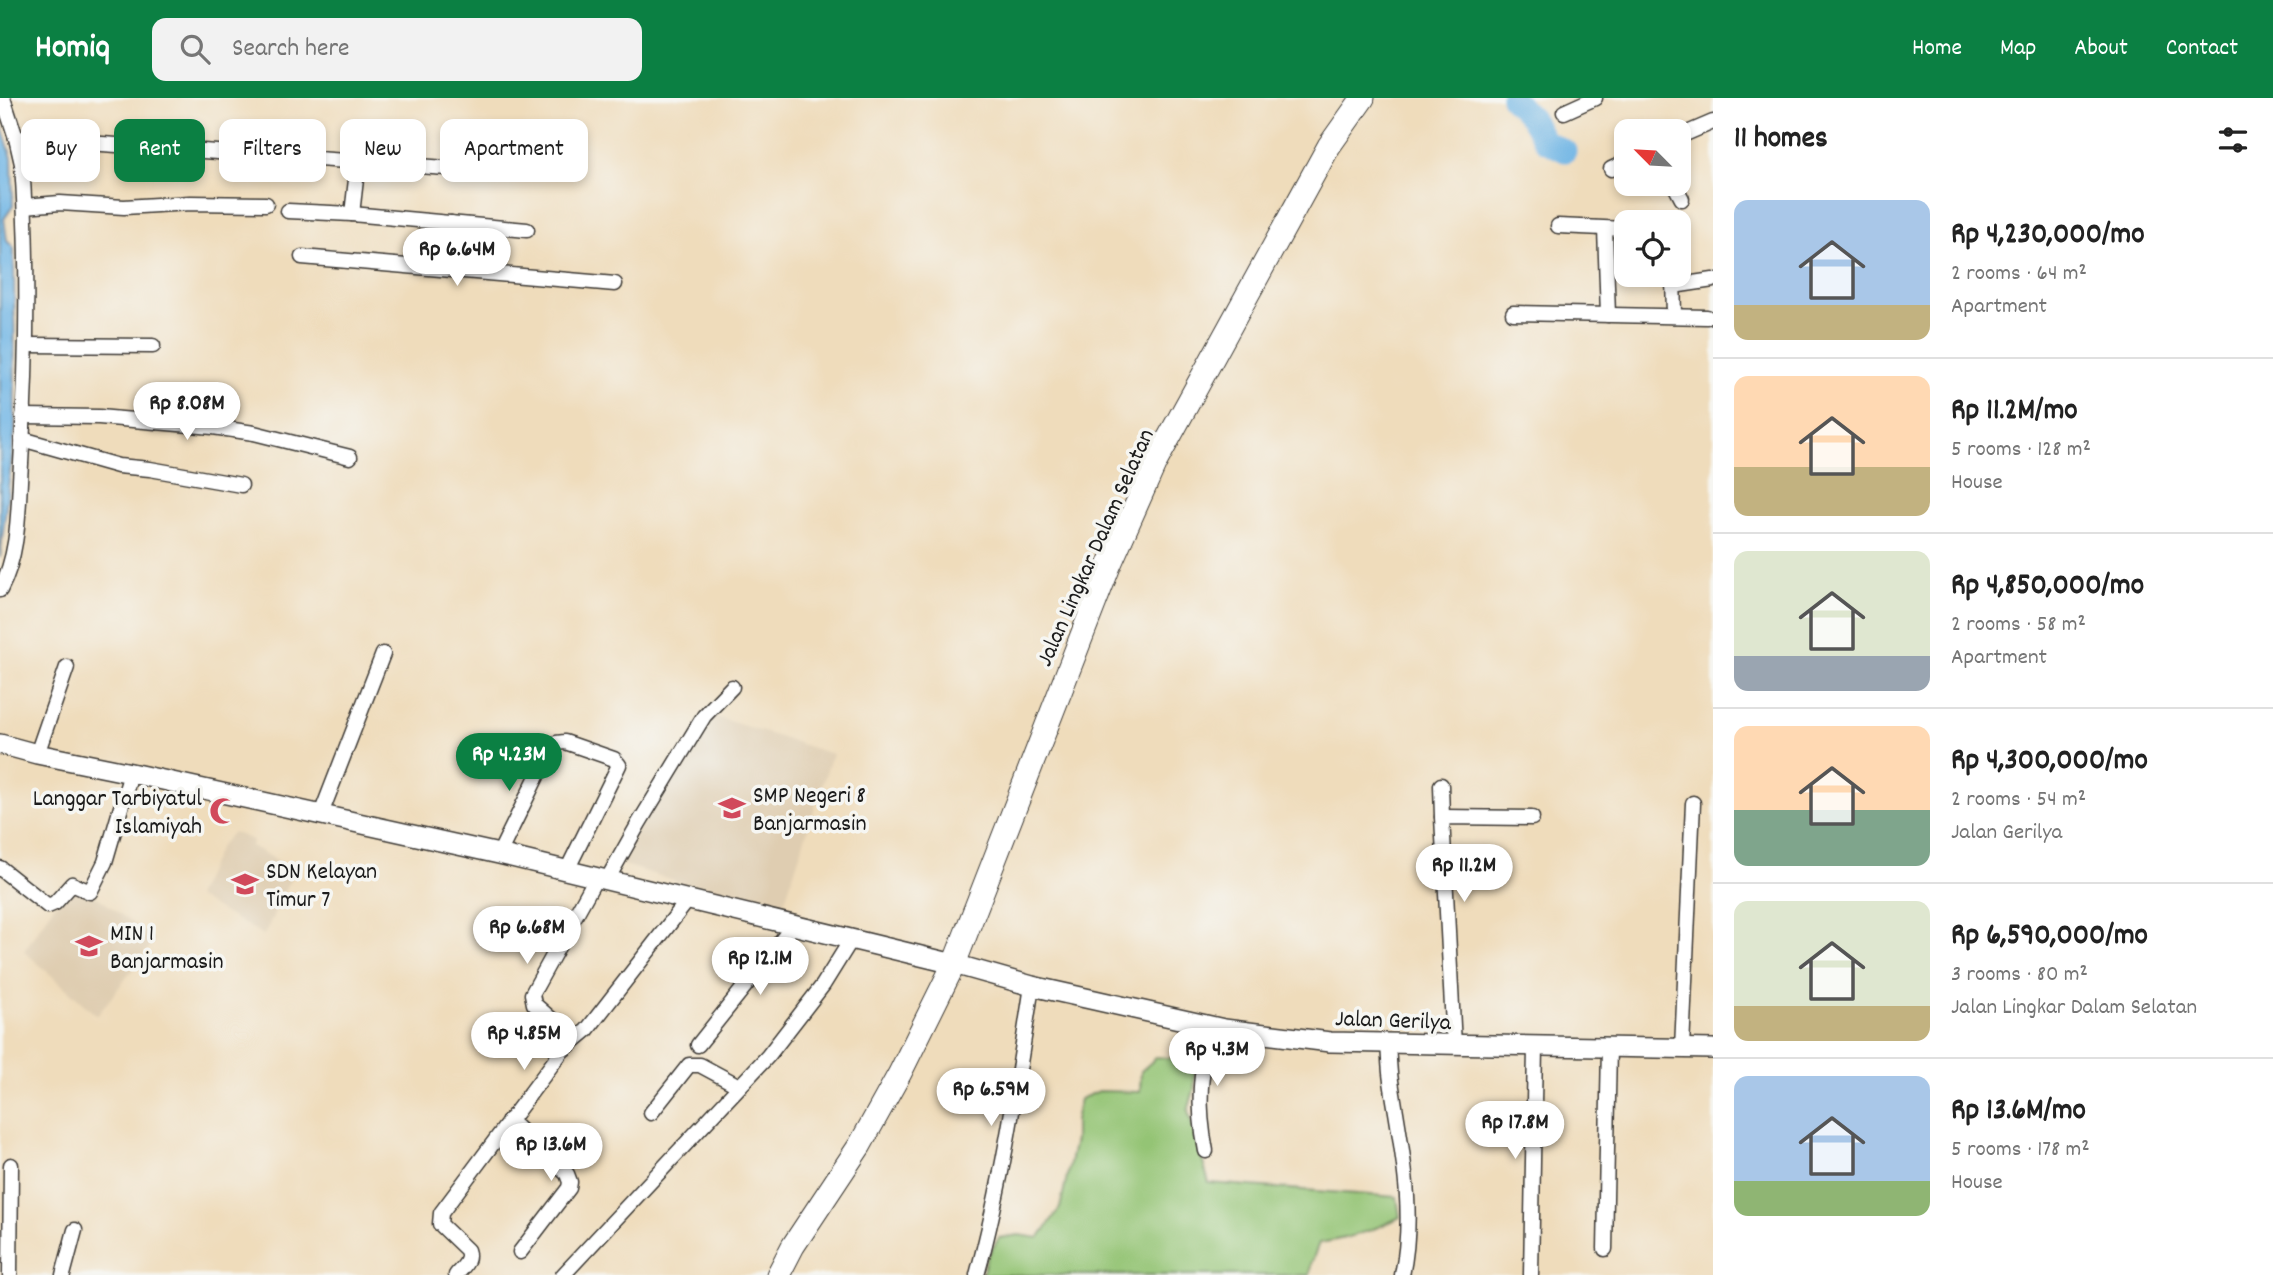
<!DOCTYPE html>
<meta charset="utf-8">
<style>
body{margin:0;font-family:Dekko,sans-serif;background:#f2f2f2;color:#222;height:100vh;display:flex;flex-direction:column;font-size:26px;white-space:nowrap}
*{box-sizing:border-box;margin:0}
p{font-size:23px;color:#767676}
.icon{flex:none;width:38px;height:38px;fill:none;stroke:currentColor;stroke-width:2;stroke-linecap:round;stroke-linejoin:round}
.map{position:relative;flex:1;overflow:hidden}
.side{display:flex;flex-direction:column;background:#fff;width:560px}
.side>*{flex:none}
.top-card{position:absolute;left:21px;top:21px;width:665px;height:63px;display:flex;gap:14px}
.needle{width:46px;rotate:294deg}
.controls{position:absolute;left:1614px;top:21px;display:grid;gap:14px}
.controls a{display:grid;place-items:center;width:77px;height:77px;border-radius:14px;background:#fff;box-shadow:0 4px 10px #0003;font-size:35px}
.price{position:absolute;translate:-50% -60px;padding:0 16px;border-radius:24px;background:#fff;color:#222;font-size:23px;line-height:46px;filter:drop-shadow(0 2px 4px #0008)}
.price::after{content:'';position:absolute;left:50%;top:42px;width:21px;height:16px;margin-left:-10px;background:inherit;clip-path:polygon(0 0,100% 0,50% 100%)}
.price.current{background:#0b8043;color:#fff}
ul{padding:0;list-style:none}
li{display:flex;align-items:center;gap:21px;height:175px;padding:0 21px}
li+li{border-top:2px solid #e0e0e0}
li span{display:grid;place-items:center;flex:none;width:196px;height:140px;border-radius:14px;color:#555}
li>.icon{margin-inline-start:auto}
span .icon{width:84px;height:84px;fill:#fffc;stroke-width:1}
li b{font-size:30px}
h2{display:flex;justify-content:space-between;align-items:center;height:84px;padding:0 21px;font-size:30px}
.pill{padding:0 24px;border-radius:14px;background:#fff;box-shadow:0 4px 10px #0003;font-size:24px;line-height:63px}
.pill.current{background:#0b8043;color:#fff}
header{display:flex;align-items:center;gap:42px;box-sizing:border-box;height:98px;padding:0 35px;background:#0b8043;color:#fff}
header strong{font-size:33px}
nav{display:flex;gap:38px;margin-inline-start:auto;font-size:24px}
.search{width:490px;height:63px;background:#f2f2f2;display:flex;align-items:center;gap:18px;box-sizing:border-box;padding:0 24px;border-radius:14px;color:#767676;font-size:26px}
main{display:flex;flex:1;min-height:0}
.map>svg:first-child{display:block}
.built{fill:#dfcdb1}
.green{fill:#94c474;stroke:#587048;stroke-width:2}
.water{fill:#6db4e4;stroke:#446880;stroke-width:2}
.lines{fill:none;stroke-linecap:round;stroke-linejoin:round}
.river{stroke:#6db4e4;stroke-width:23}
.street-casing{stroke:#3c3934;stroke-width:17}
.secondary-casing{stroke:#3c3934;stroke-width:22}
.primary-casing{stroke:#3c3934;stroke-width:25}
.street{stroke:#fff;stroke-width:14}
.secondary{stroke:#fff;stroke-width:19}
.primary{stroke:#fff;stroke-width:23}
.labels{text-anchor:middle;stroke-width:7;stroke-linejoin:round;paint-order:stroke}
.street-label{font-size:24px;fill:#1c1c1c;stroke:#f6f6f2}
.poi-label{font-size:24px;fill:#1c1c1c;stroke:#f6f6f2;text-anchor:start}
</style>
<header>
<strong>Homiq</strong>
<div class="search"><svg class="icon" aria-label="search" viewBox="0 0 24 24"><circle cx="10" cy="10" r="6"/><path d="M15 15l6 6"/></svg>Search here</div>
<nav><a>Home</a><a>Map</a><a>About</a><a>Contact</a></nav>
</header>
<main>
<div class="map">
<svg width="1713" height="1177" viewBox="0 0 1713 1177">
<rect width="100%" height="100%" fill="#f6f6f2"/>
<filter id="ink" filterUnits="userSpaceOnUse"><feTurbulence type="fractalNoise" baseFrequency=".0143" numOctaves="2"/><feDisplacementMap in="SourceGraphic" scale="14" xChannelSelector="R" yChannelSelector="G"/><feConvolveMatrix kernelMatrix="1 2 1 2 8 2 1 2 1" color-interpolation-filters="sRGB"/></filter>
<filter id="wash" filterUnits="userSpaceOnUse"><feTurbulence type="fractalNoise" baseFrequency=".00686" numOctaves="4" result="noise"/><feDisplacementMap in="SourceGraphic" scale="28" xChannelSelector="R" yChannelSelector="G"/><feGaussianBlur stdDeviation="1.57" result="paint"/><feColorMatrix in="noise" values="0 0 0 0 0 0 0 0 0 0 0 0 0 0 0 0 0 1.4 0 .05"/><feComposite in="paint" operator="in"/></filter>
<g filter="url(#wash)">
<rect width="100%" height="100%" fill="#efdcbb"/>
<g class="built">
<path d="M707,616L832,656L781,815L617,765Z"/>
<path d="M233,734L252,742L251,748L295,772L264,837L196,799L220,748Z"/>
<path d="M72,780L155,842L97,918L24,853Z"/>
</g>
<path class="green" d="M1157,959L1177,961L1195,970L1194,992L1188,1013L1209,1085L1397,1099L1400,1119C1375,1132 1347,1141 1319,1145L1311,1166L1310,1177H982L987,1159L999,1140L1019,1137L1039,1140L1060,1110L1075,1042V1022L1080,1001L1099,993L1140,994L1141,973Z"/>
<path class="water" d="M0,23L12,60L13,108L4,121L7,143L14,150L15,332L0,460Z"/>
<g class="lines">
<path class="river" d="M1512,0L1532,21L1545,43L1565,53"/>
</g>
</g>
<g filter="url(#ink)">
<g class="lines">
<defs>
<g id="street">
<path d="M1564,14L1595,0"/>
<path d="M1678,39L1713,24"/>
<path d="M16,40L461,71"/>
<path d="M1611,71L1626,64"/>
<path d="M1674,86L1682,101"/>
<path d="M25,108L60,105L124,109L190,105L266,106"/>
<path d="M288,113L352,116L527,132"/>
<path d="M352,116L358,64"/>
<path d="M1558,128L1626,131"/>
<path d="M1605,131L1608,217"/>
<path d="M302,159L615,186"/>
<path d="M446,171L451,125"/>
<path d="M1673,177L1674,218"/>
<path d="M1673,188L1713,182"/>
<path d="M1513,215L1707,219"/>
<path d="M27,247L153,248"/>
<path d="M23,318L99,319L213,329L254,335L350,359"/>
<path d="M22,341L118,368L150,371L241,387"/>
<path d="M0,492C20,454 18,409 21,366C27,266 29,166 22,66L16,40L3,0"/>
<path d="M37,656L67,569"/>
<path d="M1441,687L1442,719"/>
<path d="M321,716L383,556"/>
<path d="M499,756L544,664L556,645L565,644L614,661L619,667L567,772"/>
<path d="M0,770L48,808L55,805L72,786L90,794L105,764L131,675"/>
<path d="M607,782L639,725L704,618L732,589"/>
<path d="M574,941L534,906L532,896L596,780"/>
<path d="M1388,945C1389,958 1389,971 1391,983C1401,1049 1416,1111 1402,1177"/>
<path d="M698,947L793,828"/>
<path d="M1454,947L1442,719L1532,720"/>
<path d="M1682,950L1693,705"/>
<path d="M651,1015L689,967H700L739,988"/>
<path d="M509,1022L567,1076L570,1084L569,1090L520,1154"/>
<path d="M1206,1053C1196,1003 1201,977 1210,928"/>
<path d="M1605,1151L1609,949"/>
<path d="M10,1177L11,1067"/>
<path d="M63,1177L75,1132"/>
<path d="M456,1177C463,1169 471,1163 467,1152L440,1126L441,1115L562,953L587,932L688,802"/>
<path d="M563,1177L768,958L823,887L851,842"/>
<path d="M977,1177C1003,1082 1017,985 1032,888"/>
<path d="M1531,1177L1535,949"/>
</g>
<path id="secondary" d="M0,646L37,656L131,675L499,756L954,866L1032,888L1224,931L1330,944L1713,951"/>
<path id="primary" d="M778,1177L793,1148L860,1047L900,975L954,866L1109,468L1155,365L1329,48L1363,0"/>
</defs>
<use href="#street" class="street-casing"/>
<use href="#secondary" class="secondary-casing"/>
<use href="#primary" class="primary-casing"/>
<use href="#street" class="street"/>
<use href="#secondary" class="secondary"/>
<use href="#primary" class="primary"/>
</g>
</g>
<defs>
<symbol id="school-bare" viewBox="-9 -9 18 18"><path d="M0-5L7-2L0 1L-7-2ZM-4 1L0 2.5L4 1V4Q0 6-4 4Z" fill="#d1495b" stroke="#f6f6f2" stroke-width="2.5" paint-order="stroke"/></symbol>
<symbol id="mosque-bare" viewBox="-9 -9 18 18"><path d="M3.5-4.9A6 6 0 1 0 3.5 4.9A5 5 0 1 1 3.5-4.9Z" fill="#d1495b" stroke="#f6f6f2" stroke-width="2.5" paint-order="stroke"/></symbol>
</defs>
<g fill-rule="evenodd">
<use href="#school-bare" x="713" y="691" width="38" height="38"/>
<use href="#mosque-bare" x="204" y="694" width="38" height="38"/>
<use href="#school-bare" x="226" y="767" width="38" height="38"/>
<use href="#school-bare" x="70" y="829" width="38" height="38"/>
</g>
<g class="labels">
<g class="street-label">
<text transform="translate(1094 449) rotate(-66)" y="8">Jalan Lingkar Dalam Selatan</text>
<text transform="translate(1393 921) rotate(2)" y="8">Jalan Gerilya</text>
</g>
<g class="poi-label">
<text x="753" y="704">SMP Negeri 8<tspan x="753" dy="28">Banjarmasin</tspan></text>
<text x="202" y="707" text-anchor="end">Langgar Tarbiyatul<tspan x="202" dy="28">Islamiyah</tspan></text>
<text x="266" y="780">SDN Kelayan<tspan x="266" dy="28">Timur 7</tspan></text>
<text x="110" y="842">MIN 1<tspan x="110" dy="28">Banjarmasin</tspan></text>
</g>
</g>
</svg>
<div class="controls">
<a><svg class="needle" viewBox="-14 -14 28 28"><path d="M0-13l5 13h-10z" fill="#e53935"/><path d="M0 13l5-13h-10z" fill="#767676"/></svg></a>
<a><svg class="icon" aria-label="locate" viewBox="0 0 24 24"><circle cx="12" cy="12" r="6"/><path d="M12 2v4M12 18v4M2 12h4M18 12h4"/></svg></a>
</div>
<b class="price" style="left:457px;top:190px">Rp 6.64M</b>
<b class="price" style="left:187px;top:344px">Rp 8.08M</b>
<b class="price current" style="left:509px;top:695px">Rp 4.23M</b>
<b class="price" style="left:1464px;top:806px">Rp 11.2M</b>
<b class="price" style="left:527px;top:868px">Rp 6.68M</b>
<b class="price" style="left:760px;top:899px">Rp 12.1M</b>
<b class="price" style="left:524px;top:974px">Rp 4.85M</b>
<b class="price" style="left:1217px;top:990px">Rp 4.3M</b>
<b class="price" style="left:991px;top:1030px">Rp 6.59M</b>
<b class="price" style="left:1515px;top:1063px">Rp 17.8M</b>
<b class="price" style="left:551px;top:1085px">Rp 13.6M</b>
<div class="top-card">
<a class="pill">Buy</a>
<a class="pill current">Rent</a>
<a class="pill">Filters</a>
<a class="pill">New</a>
<a class="pill">Apartment</a>
</div>
</div>
<section class="side">
<h2>11 homes<svg class="icon" aria-label="filters" viewBox="0 0 24 24"><path d="M4 7h16M4 17h16"/><circle cx="9" cy="7" r="2"/><circle cx="15" cy="17" r="2"/></svg></h2>
<ul>
<li><span style="background:linear-gradient(#a9c7e8 75%,#c2b280 0)"><svg class="icon" aria-label="home" viewBox="0 0 24 24"><path d="M3 11l9-7 9 7M6 9v11h12V9"/></svg></span><div><b>Rp 4,230,000/mo</b><p>2 rooms · 64 m²</p><p>Apartment</p></div></li>
<li><span style="background:linear-gradient(#ffd9b3 65%,#c2b280 0)"><svg class="icon" aria-label="home" viewBox="0 0 24 24"><path d="M3 11l9-7 9 7M6 9v11h12V9"/></svg></span><div><b>Rp 11.2M/mo</b><p>5 rooms · 128 m²</p><p>House</p></div></li>
<li><span style="background:linear-gradient(#dfe7d0 75%,#9aa5b1 0)"><svg class="icon" aria-label="home" viewBox="0 0 24 24"><path d="M3 11l9-7 9 7M6 9v11h12V9"/></svg></span><div><b>Rp 4,850,000/mo</b><p>2 rooms · 58 m²</p><p>Apartment</p></div></li>
<li><span style="background:linear-gradient(#ffd9b3 60%,#7fa58c 0)"><svg class="icon" aria-label="home" viewBox="0 0 24 24"><path d="M3 11l9-7 9 7M6 9v11h12V9"/></svg></span><div><b>Rp 4,300,000/mo</b><p>2 rooms · 54 m²</p><p>Jalan Gerilya</p></div></li>
<li><span style="background:linear-gradient(#dfe7d0 75%,#c2b280 0)"><svg class="icon" aria-label="home" viewBox="0 0 24 24"><path d="M3 11l9-7 9 7M6 9v11h12V9"/></svg></span><div><b>Rp 6,590,000/mo</b><p>3 rooms · 80 m²</p><p>Jalan Lingkar Dalam Selatan</p></div></li>
<li><span style="background:linear-gradient(#a9c7e8 75%,#8fb573 0)"><svg class="icon" aria-label="home" viewBox="0 0 24 24"><path d="M3 11l9-7 9 7M6 9v11h12V9"/></svg></span><div><b>Rp 13.6M/mo</b><p>5 rooms · 178 m²</p><p>House</p></div></li>
</ul>
</section>
</main>
